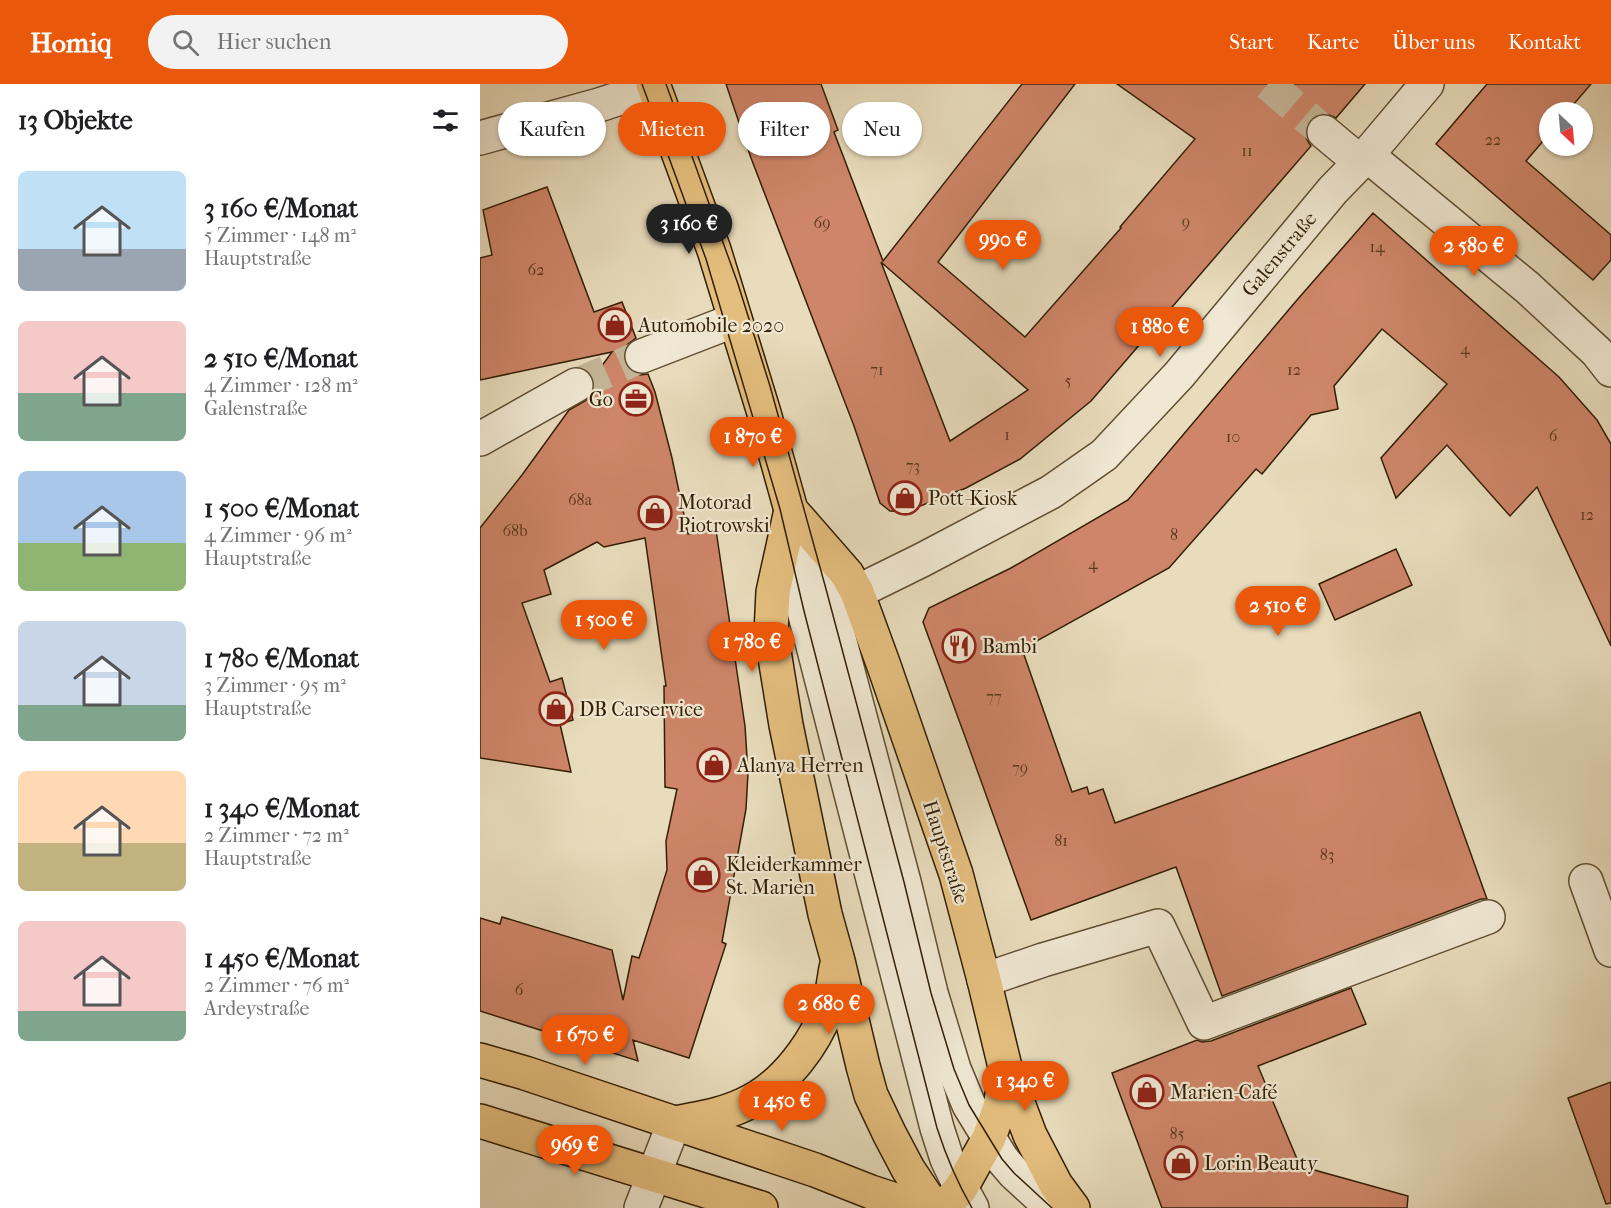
<!DOCTYPE html>
<html lang="de">
<meta charset="utf-8">
<style>
body{margin:0;font-family:"IM FELL French Canon",serif;background:#f2f2f2;color:#202124;height:100vh;display:flex;flex-direction:column;font-size:22px;white-space:nowrap}
*{box-sizing:border-box;margin:0}
p{font-size:20px;color:#757577}
.icon{flex:none;width:33px;height:33px;fill:none;stroke:currentColor;stroke-width:2;stroke-linecap:round;stroke-linejoin:round}
.map{position:relative;flex:1;overflow:hidden}
.panel{display:flex;flex-direction:column;background:#fff;width:480px}
.panel>*{flex:none}
.banner{position:absolute;left:18px;top:18px;width:570px;height:54px;display:flex;gap:12px}
.needle{width:39px;rotate:154deg}
.fabs{position:absolute;left:1059px;top:18px;display:grid;gap:12px}
.fabs a{display:grid;place-items:center;width:54px;height:54px;border-radius:50%;background:#fff;box-shadow:0 2px 4px #0004;font-size:30px}
.price{position:absolute;translate:-50% -51px;padding:0 14px;border-radius:21px;background:#ea580c;color:#fff;font-size:20px;line-height:39px;filter:drop-shadow(0 2px 3px #0008)}
.price::after{content:'';position:absolute;left:50%;top:36px;width:18px;height:14px;margin-left:-9px;background:inherit;clip-path:polygon(0 0,100% 0,50% 100%)}
.price.selected{background:#222;color:#fff}
ul{padding:0;list-style:none}
li{display:flex;align-items:center;gap:18px;height:150px;padding:0 18px}
li span{display:grid;place-items:center;flex:none;width:168px;height:120px;border-radius:9px;color:#555}
li>.icon{margin-inline-start:auto}
span .icon{width:72px;height:72px;fill:#fffc;stroke-width:1}
li b{font-size:26px}
h2{display:flex;justify-content:space-between;align-items:center;height:72px;padding:0 18px;font-size:26px}
.pill{padding:0 21px;border-radius:27px;background:#fff;box-shadow:0 2px 4px #0004;font-size:21px;line-height:54px}
.pill.selected{background:#ea580c;color:#fff}
header{display:flex;align-items:center;gap:36px;box-sizing:border-box;height:84px;padding:0 30px;background:#ea580c;color:#fff}
header strong{font-size:28px}
nav{display:flex;gap:33px;margin-inline-start:auto;font-size:21px}
.search{width:420px;height:54px;background:#f2f2f2;display:flex;align-items:center;gap:15px;box-sizing:border-box;padding:0 21px;border-radius:33px;color:#757577;font-size:22px}
main{display:flex;flex:1;min-height:0}
.map>svg:first-child{display:block}
.building{fill:#ce8569;stroke:#331f04;stroke-width:1.5;fill-rule:evenodd}
.lines{fill:none;stroke-linecap:round;stroke-linejoin:round}
.minor-tunnel{stroke:#c4b697;stroke-width:33;stroke-dasharray:33 16;stroke-linecap:butt}
.minor-casing{stroke:#604e32;stroke-width:36}
.major-casing{stroke:#331f04;stroke-width:36}
.minor{stroke:#f0e8d3;stroke-width:33}
.major{stroke:#e4be7e;stroke-width:33}
.tram{stroke:#331f04;stroke-width:1.5}
.labels{text-anchor:middle;stroke-width:4.5;stroke-linejoin:round;paint-order:stroke}
.number-label{font-size:16px;fill:#5a381d}
.street-label{font-size:20px;fill:#331f04;stroke:#f0e8d3}
.poi-label{font-size:20px;fill:#331f04;stroke:#f0e8d3;text-anchor:start}
</style>
<header>
<strong>Homiq</strong>
<div class="search"><svg class="icon" aria-label="search" viewBox="0 0 24 24"><circle cx="10" cy="10" r="6"/><path d="M15 15l6 6"/></svg>Hier suchen</div>
<nav><a>Start</a><a>Karte</a><a>Über uns</a><a>Kontakt</a></nav>
</header>
<main>
<section class="panel">
<h2>13 Objekte<svg class="icon" aria-label="filters" viewBox="0 0 24 24"><path d="M4 7h16M4 17h16"/><circle cx="9" cy="7" r="2"/><circle cx="15" cy="17" r="2"/></svg></h2>
<ul>
<li><span style="background:linear-gradient(#bfe0f5 65%,#9aa5b1 0)"><svg class="icon" aria-label="home" viewBox="0 0 24 24"><path d="M3 11l9-7 9 7M6 9v11h12V9"/></svg></span><div><b>3 160 €/Monat</b><p>5 Zimmer · 148 m²</p><p>Hauptstraße</p></div></li>
<li><span style="background:linear-gradient(#f6c9c9 60%,#7fa58c 0)"><svg class="icon" aria-label="home" viewBox="0 0 24 24"><path d="M3 11l9-7 9 7M6 9v11h12V9"/></svg></span><div><b>2 510 €/Monat</b><p>4 Zimmer · 128 m²</p><p>Galenstraße</p></div></li>
<li><span style="background:linear-gradient(#a9c7e8 60%,#8fb573 0)"><svg class="icon" aria-label="home" viewBox="0 0 24 24"><path d="M3 11l9-7 9 7M6 9v11h12V9"/></svg></span><div><b>1 500 €/Monat</b><p>4 Zimmer · 96 m²</p><p>Hauptstraße</p></div></li>
<li><span style="background:linear-gradient(#c9d6e8 70%,#7fa58c 0)"><svg class="icon" aria-label="home" viewBox="0 0 24 24"><path d="M3 11l9-7 9 7M6 9v11h12V9"/></svg></span><div><b>1 780 €/Monat</b><p>3 Zimmer · 95 m²</p><p>Hauptstraße</p></div></li>
<li><span style="background:linear-gradient(#ffd9b3 60%,#c2b280 0)"><svg class="icon" aria-label="home" viewBox="0 0 24 24"><path d="M3 11l9-7 9 7M6 9v11h12V9"/></svg></span><div><b>1 340 €/Monat</b><p>2 Zimmer · 72 m²</p><p>Hauptstraße</p></div></li>
<li><span style="background:linear-gradient(#f6c9c9 75%,#7fa58c 0)"><svg class="icon" aria-label="home" viewBox="0 0 24 24"><path d="M3 11l9-7 9 7M6 9v11h12V9"/></svg></span><div><b>1 450 €/Monat</b><p>2 Zimmer · 76 m²</p><p>Ardeystraße</p></div></li>
</ul>
</section>
<div class="map">
<svg width="1131" height="1124" viewBox="0 0 1131 1124">
<rect width="100%" height="100%" fill="#e8dcbc"/>
<filter id="stains"><feTurbulence type="fractalNoise" baseFrequency=".00333" numOctaves="4"/><feColorMatrix values="0 0 0 0 .2 0 0 0 0 .09 0 0 0 0 .02 0 0 0 .5 -.17"/></filter>
<radialGradient id="worn" r=".72"><stop offset=".6" stop-color="#630" stop-opacity="0"/><stop offset="1" stop-color="#630" stop-opacity=".3"/></radialGradient>
<g class="building">
<path d="M246,0H341L358,46L354,48L403,177L542,0H595L458,178L545,253L641,144L640,143L715,55L637,0H885L856,34L847,30H838L830,36L825,45L826,54L831,62L611,317L540,375L486,404L425,428L410,427L400,419L374,342L271,74ZM401,178L402,179L548,306L470,357Z"/>
<path d="M1007,0H1111L1087,28H1070V49L1046,77L1131,151V176L1113,196L956,60Z"/>
<path d="M67,103L114,228L142,218L156,254L147,261L143,270L144,278L151,287L160,291L168,290L175,308L192,374L208,450L236,446L265,642L268,689L266,725L242,858L246,860L209,974L153,956L158,977L0,927V834L20,840L22,833L132,866L143,916L152,872L159,874L187,786L186,757L197,705L185,703L184,602H186L165,454L124,463L117,458L64,486L71,510L42,519L70,598L82,594L93,636L80,640L91,688L0,674V444L42,391L89,326L105,317L112,311L115,302L113,294L132,268L0,296V174L12,171L3,126Z"/>
<path d="M893,129L1079,293L1117,336L1131,360V562L1057,403L1030,432L967,361L916,414L901,374L967,300L902,245L854,302L858,325L831,331L782,390L776,385L689,484L542,565L592,708L607,703L609,710L623,705L635,739L940,628L1007,815H1001L742,912L696,783L551,836L487,658L443,538L449,524L531,484L648,416L817,216Z"/>
<path d="M916,465L932,501L855,536L839,500Z"/>
<path d="M871,904L886,940L778,982L820,1082L928,1112L927,1124H682L632,989L717,956L722,958L731,957Z"/>
<path d="M1131,998V1119L1126,1120L1088,1014Z"/>
</g>
<g class="lines">
<g class="minor-tunnel">
<path d="M788,0L844,48"/>
<path d="M96,301L162,272"/>
</g>
<defs>
<g id="minor">
<path d="M844,48L880,78"/>
<path d="M0,54L119,21L174,3"/>
<path d="M887,71L1048,204L1117,268L1131,286"/>
<path d="M162,272L255,236"/>
<path d="M0,355L96,301"/>
<path d="M317,438L346,505L424,798L451,909L474,985L489,1021L522,1075L534,1089L572,1124"/>
<path d="M316,460L324,527L457,1044L467,1075L481,1104L492,1124"/>
<path d="M377,508L442,476L571,408L624,371L699,291L853,106L887,71L947,0"/>
<path d="M1106,797L1131,866"/>
<path d="M504,896L563,876L678,842L724,939L1008,833"/>
<path d="M161,1124L194,1039"/>
</g>
<g id="major">
<path d="M173,0L234,166L284,329L311,426L367,490L377,508L404,582L476,790L504,896L526,987L520,1023L509,1054L496,1077L481,1104L464,1124"/>
<path d="M311,426L293,508L291,549L306,641L345,830L358,877L383,982L391,1011L409,1049L428,1085L454,1124"/>
<path d="M0,976L45,989L335,1086L391,1108L440,1124"/>
<path d="M526,987L550,1051L576,1101L593,1124"/>
<path d="M0,1037L281,1124"/>
<path d="M196,1039C219,1034 242,1031 263,1021C303,1004 338,957 350,916C353,906 354,895 356,884"/>
</g>
</defs>
<use href="#minor" class="minor-casing"/>
<use href="#major" class="major-casing"/>
<use href="#minor" class="minor"/>
<use href="#major" class="major"/>
<g class="tram">
<path d="M162,0L226,175L300,425L324,527L457,1044C466,1072 477,1098 492,1124"/>
<path d="M186,0L258,200L290,302L346,505L424,798L451,909L474,985L489,1021L522,1075L534,1089L572,1124"/>
</g>
</g>
<defs>
<symbol id="shop-ring" viewBox="-11 -11 22 22"><circle r="9.5" fill="#f0e8d3" stroke="#8f2418" stroke-width="1.5"/><path d="M-5-2.5h2.3a2.7 3.5 0 0 1 5.4 0H5L5.5 6h-11ZM-1.5-2.5h3a1.5 2.3 0 0 0-3 0Z" fill="#8f2418"/></symbol>
<symbol id="office-ring" viewBox="-11 -11 22 22"><circle r="9.5" fill="#f0e8d3" stroke="#8f2418" stroke-width="1.5"/><path d="M-6-3h4V-5.5h4V-3h4V5H-6ZM-1-4.5V-3h2v-1.5ZM-6 0V1H6V0Z" fill="#8f2418"/></symbol>
<symbol id="restaurant-ring" viewBox="-11 -11 22 22"><circle r="9.5" fill="#f0e8d3" stroke="#8f2418" stroke-width="1.5"/><path d="M-5-6h1v4h1v-4h1v4h1v-4h1v5L-1.5 .5V6h-2V.5L-5-1ZM5-6V6H3V1.5H1.5Q1.5-4 5-6Z" fill="#8f2418"/></symbol>
</defs>
<g fill-rule="evenodd">
<use href="#shop-ring" x="116" y="222" width="38" height="38"/>
<use href="#office-ring" x="137" y="296" width="38" height="38"/>
<use href="#shop-ring" x="406" y="395" width="38" height="38"/>
<use href="#shop-ring" x="156" y="410" width="38" height="38"/>
<use href="#restaurant-ring" x="460" y="543" width="38" height="38"/>
<use href="#shop-ring" x="57" y="606" width="38" height="38"/>
<use href="#shop-ring" x="215" y="662" width="38" height="38"/>
<use href="#shop-ring" x="204" y="772" width="38" height="38"/>
<use href="#shop-ring" x="648" y="989" width="38" height="38"/>
<use href="#shop-ring" x="682" y="1060" width="38" height="38"/>
</g>
<g class="labels">
<g class="number-label">
<text x="1013" y="61">22</text>
<text x="767" y="72">11</text>
<text x="706" y="143">9</text>
<text x="342" y="144">69</text>
<text x="897" y="168">14</text>
<text x="56" y="191">62</text>
<text x="985" y="270">4</text>
<text x="397" y="291">71</text>
<text x="814" y="291">12</text>
<text x="588" y="302">5</text>
<text x="527" y="356">1</text>
<text x="1073" y="357">6</text>
<text x="753" y="358">10</text>
<text x="433" y="387">73</text>
<text x="100" y="421">68a</text>
<text x="1107" y="436">12</text>
<text x="35" y="452">68b</text>
<text x="694" y="456">8</text>
<text x="613" y="485">4</text>
<text x="514" y="618">77</text>
<text x="540" y="689">79</text>
<text x="581" y="762">81</text>
<text x="847" y="776">83</text>
<text x="39" y="911">6</text>
<text x="697" y="1055">85</text>
</g>
<g class="street-label">
<text transform="translate(799 170) rotate(-50)" y="7">Galenstraße</text>
<text transform="translate(466 768) rotate(72)" y="7">Hauptstraße</text>
</g>
<g class="poi-label">
<text x="158" y="248">Automobile 2020</text>
<text x="133" y="322" text-anchor="end">Go</text>
<text x="448" y="421">Pott-Kiosk</text>
<text x="198" y="425">Motorad<tspan x="198" dy="23">Piotrowski</tspan></text>
<text x="502" y="569">Bambi</text>
<text x="99" y="632">DB Carservice</text>
<text x="257" y="688">Alanya Herren</text>
<text x="246" y="787">Kleiderkammer<tspan x="246" dy="23">St. Marien</tspan></text>
<text x="690" y="1015">Marien-Café</text>
<text x="724" y="1086">Lorin Beauty</text>
</g>
</g>
<rect width="100%" height="100%" filter="url(#stains)"/>
<rect width="100%" height="100%" fill="url(#worn)"/>
</svg>
<div class="fabs">
<a><svg class="needle" viewBox="-14 -14 28 28"><path d="M0-13l5 13h-10z" fill="#e53935"/><path d="M0 13l5-13h-10z" fill="#757577"/></svg></a>
</div>
<b class="price selected" style="left:209px;top:171px">3 160 €</b>
<b class="price" style="left:523px;top:187px">990 €</b>
<b class="price" style="left:994px;top:193px">2 580 €</b>
<b class="price" style="left:680px;top:274px">1 880 €</b>
<b class="price" style="left:273px;top:384px">1 870 €</b>
<b class="price" style="left:798px;top:553px">2 510 €</b>
<b class="price" style="left:124px;top:567px">1 500 €</b>
<b class="price" style="left:272px;top:589px">1 780 €</b>
<b class="price" style="left:349px;top:951px">2 680 €</b>
<b class="price" style="left:105px;top:982px">1 670 €</b>
<b class="price" style="left:545px;top:1028px">1 340 €</b>
<b class="price" style="left:302px;top:1048px">1 450 €</b>
<b class="price" style="left:95px;top:1092px">969 €</b>
<div class="banner">
<a class="pill">Kaufen</a>
<a class="pill selected">Mieten</a>
<a class="pill">Filter</a>
<a class="pill">Neu</a>
</div>
</div>
</main>
